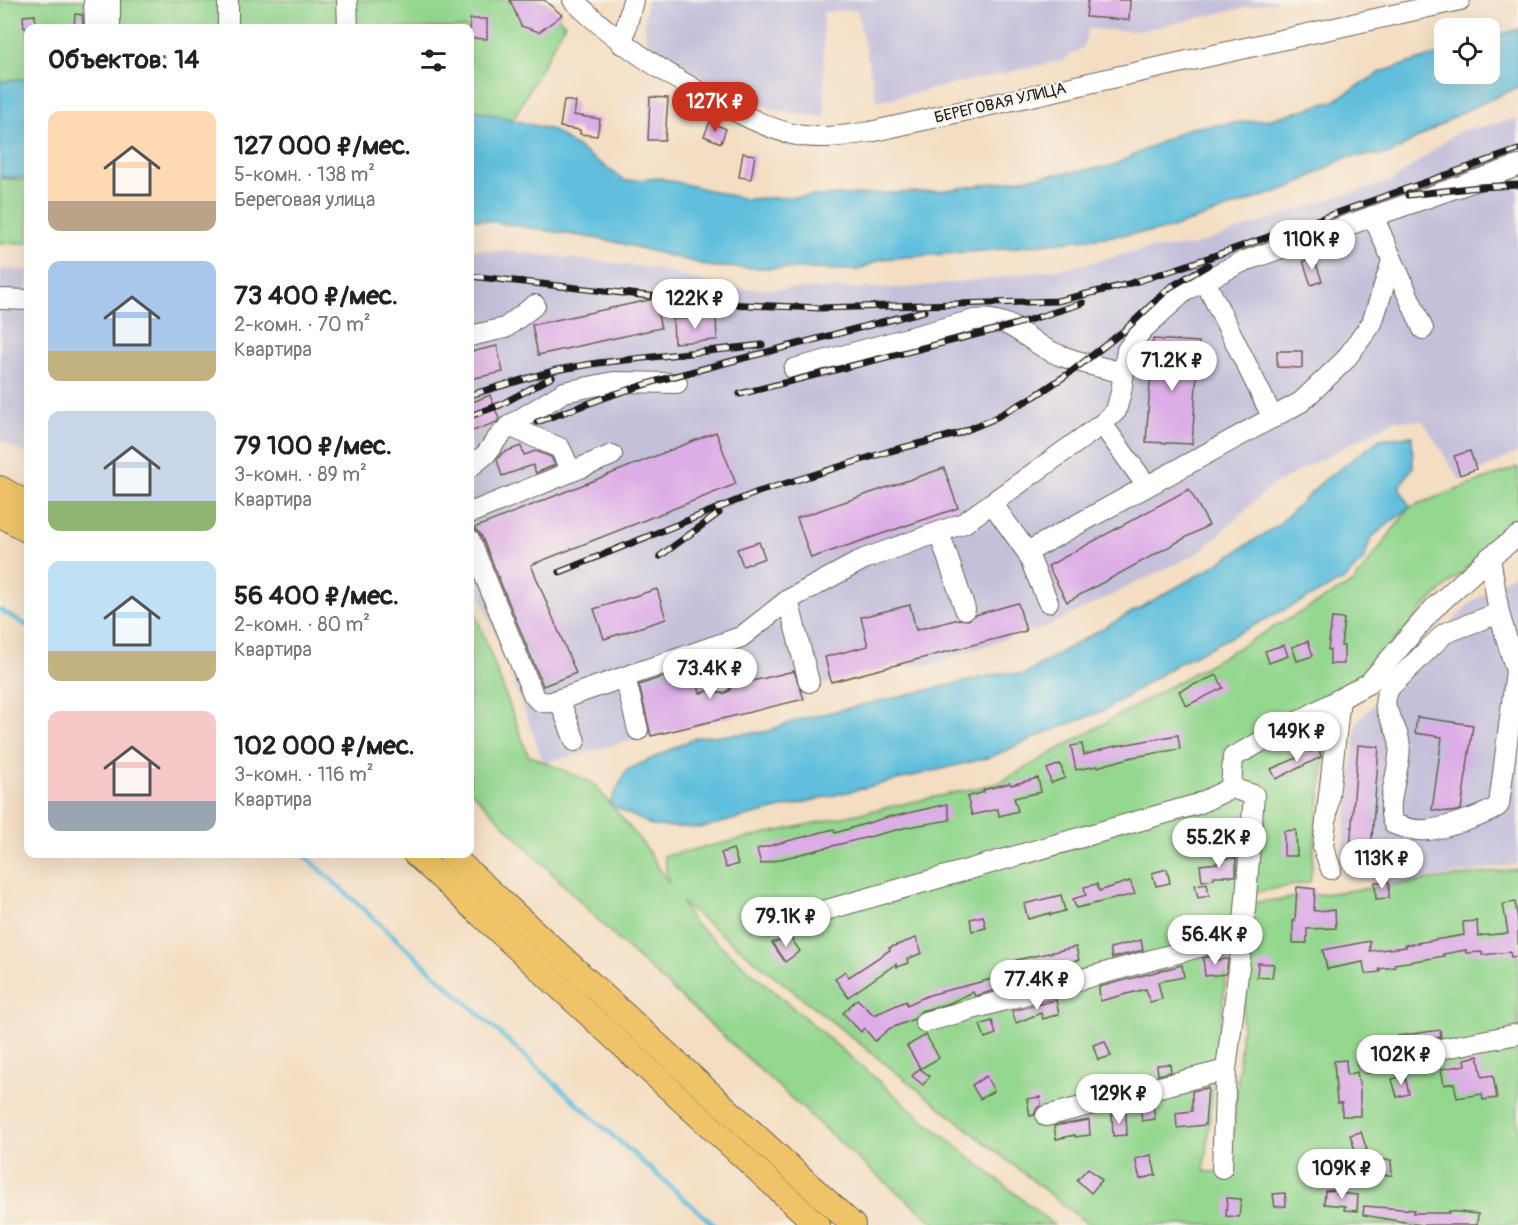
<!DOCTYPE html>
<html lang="ru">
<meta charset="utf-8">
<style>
body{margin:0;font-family:Pangolin,sans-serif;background:#f2f2f2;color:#222;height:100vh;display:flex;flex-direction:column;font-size:22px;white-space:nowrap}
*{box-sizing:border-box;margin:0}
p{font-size:20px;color:#767676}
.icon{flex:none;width:33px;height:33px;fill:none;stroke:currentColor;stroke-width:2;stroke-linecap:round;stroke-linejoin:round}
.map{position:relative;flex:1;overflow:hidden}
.side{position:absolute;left:24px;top:24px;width:450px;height:834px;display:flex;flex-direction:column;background:#fff;border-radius:12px;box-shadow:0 6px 24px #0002}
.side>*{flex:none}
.buttons{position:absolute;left:1434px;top:18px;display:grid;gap:12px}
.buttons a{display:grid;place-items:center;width:66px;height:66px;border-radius:12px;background:#fff;box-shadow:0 6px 24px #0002;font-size:30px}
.price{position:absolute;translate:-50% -51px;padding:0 14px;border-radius:21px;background:#fff;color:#222;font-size:20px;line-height:39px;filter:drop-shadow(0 2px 3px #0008)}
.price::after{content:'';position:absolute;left:50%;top:36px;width:18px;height:14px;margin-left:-9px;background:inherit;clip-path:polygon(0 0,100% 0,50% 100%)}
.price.current{background:#c8321e;color:#fff}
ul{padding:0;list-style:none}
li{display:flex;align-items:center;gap:18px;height:150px;padding:0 24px}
li span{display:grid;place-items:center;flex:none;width:168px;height:120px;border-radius:12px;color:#555}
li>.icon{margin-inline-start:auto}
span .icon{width:72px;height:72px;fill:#fffc;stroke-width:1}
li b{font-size:26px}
h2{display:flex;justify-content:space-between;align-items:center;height:72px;padding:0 24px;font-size:26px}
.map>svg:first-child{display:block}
.industrial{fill:#c5c0da}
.green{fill:#94d78f;stroke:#587a56;stroke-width:1.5}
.water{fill:#5fbfdd;stroke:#3e6e7c;stroke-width:1.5}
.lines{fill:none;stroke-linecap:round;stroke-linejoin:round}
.stream{stroke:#5fbfdd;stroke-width:4.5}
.building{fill:#ddade7}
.minor-casing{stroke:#686056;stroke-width:22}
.major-casing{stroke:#686056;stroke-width:26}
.minor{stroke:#fff;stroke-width:20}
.major{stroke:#efc469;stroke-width:24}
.rail-casing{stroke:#1c1c1c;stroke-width:7}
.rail{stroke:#f7f3e8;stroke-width:4.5;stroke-dasharray:14;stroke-linecap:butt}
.labels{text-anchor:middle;stroke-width:4.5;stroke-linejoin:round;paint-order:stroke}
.street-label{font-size:16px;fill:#1c1c1c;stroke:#f7f3e8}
</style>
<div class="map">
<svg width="1518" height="1225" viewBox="0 0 1518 1225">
<rect width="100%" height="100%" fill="#f7f3e8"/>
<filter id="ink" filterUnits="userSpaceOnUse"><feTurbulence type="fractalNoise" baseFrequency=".0167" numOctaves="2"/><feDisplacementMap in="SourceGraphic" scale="12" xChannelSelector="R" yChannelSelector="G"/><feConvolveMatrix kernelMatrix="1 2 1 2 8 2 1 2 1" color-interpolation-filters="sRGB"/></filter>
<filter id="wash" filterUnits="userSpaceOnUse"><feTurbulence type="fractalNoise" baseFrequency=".008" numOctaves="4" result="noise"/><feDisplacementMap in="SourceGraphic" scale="24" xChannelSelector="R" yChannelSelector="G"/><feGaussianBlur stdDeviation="1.35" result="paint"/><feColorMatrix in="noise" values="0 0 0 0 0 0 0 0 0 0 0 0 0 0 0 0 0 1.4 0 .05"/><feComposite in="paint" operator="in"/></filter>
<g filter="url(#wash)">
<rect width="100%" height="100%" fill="#f4dec3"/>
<g class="industrial">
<path d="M647,0H1280L1139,31L1088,29L1083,47L1063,60L877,101L857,10L823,12L825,118L778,111L736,95L658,53L650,47L646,40L644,23Z"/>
<path d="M1518,119V452L1460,481L1423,421L1395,420L1271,486L1200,552L1038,631H1026L932,665L901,664L831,682L651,736L544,763L470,567V249L529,253L657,269L732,289L904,288L994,278L1071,267L1147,249L1192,246L1336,197L1391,182L1459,131Z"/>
<path d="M0,269L28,270V455L0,439Z"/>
<path d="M1518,571V864L1389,885L1341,864L1357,722L1470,603Z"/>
</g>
<g class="green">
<path d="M0,0H84L85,28H28V80L17,79L0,82Z"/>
<path d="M104,0H539L565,24L513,120L470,109V28H103Z"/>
<path d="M0,178L28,181V243H0Z"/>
<path d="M1518,467V521L1427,604L1363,676L1332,695L1310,882L1235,896L1204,1171L1230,1175L1252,903L1518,869V1225H1089L682,903L692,921L925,1121L1054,1225H937L860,1161L618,940L470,790V599L528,755L593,783L644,845L669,884L664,856L999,783L1354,582L1410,507Z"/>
</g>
<g class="water">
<path d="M1518,29V87L1463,112L1390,154L1347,157L1293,186L1166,230L982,251L881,259L858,270L713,267L612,241L470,218V109L552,130L626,181L660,178L745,199L940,191L1112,166L1189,128L1271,119L1334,101L1381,72L1444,52V74H1490V38Z"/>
<path d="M17,79L28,80V178L0,177V82Z"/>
<path d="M1412,436L1413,467L1399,487L1410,507L1371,538L1364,559L1344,580L1175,665L1105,710L1050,731L991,757L700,828L653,826L609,804L627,770L697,737L765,732L797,720L1002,673L1023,675L1068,648L1202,573L1277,526L1323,481L1380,439Z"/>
</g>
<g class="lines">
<g class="stream">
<path d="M0,610L28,626"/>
<path d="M303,854L594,1119L714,1225"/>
</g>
</g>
<g id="blocks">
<g class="building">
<path d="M510,0H544L562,15L539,32L521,26Z"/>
<path d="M1088,0H1130L1129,20L1086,17Z"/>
<path d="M75,14L83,15V28H74Z"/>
<path d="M35,15L36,28H24L23,16Z"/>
<path d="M470,19H487V39L470,38Z"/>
<path d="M650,97L668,98L665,140H648Z"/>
<path d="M564,100L576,102L574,115L600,119L597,136L580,134V130L560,127Z"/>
<path d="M710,122L726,129L721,143L704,136Z"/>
<path d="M743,153L755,155L751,179L739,177Z"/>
<path d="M1314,258L1322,281L1311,285L1303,261Z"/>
<path d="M654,299L661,328L538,355L532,325Z"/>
<path d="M716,317L717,340L674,343L673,319Z"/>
<path d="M1153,339L1199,342L1192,444L1146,442Z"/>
<path d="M497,346L503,372L470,379V352Z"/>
<path d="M1277,351H1302V368L1277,367Z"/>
<path d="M490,395L499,419L497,422L470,432V403Z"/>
<path d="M716,432L736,484L531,565L576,673L543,686L481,535L474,528Z"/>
<path d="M521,446L524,455L536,451L551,457L555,465L536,473L533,465L502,476L497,460L502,453Z"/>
<path d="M1470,451L1476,469L1460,475L1454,456Z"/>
<path d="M944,468L958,508L811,558L797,518Z"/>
<path d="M1189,489L1209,525L1067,602L1048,566Z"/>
<path d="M759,542L765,558L743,566L737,549Z"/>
<path d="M657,589L666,619L604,639L594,609Z"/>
<path d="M1018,603L1026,631L831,682L825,657L868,646L861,617L910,605L916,630L959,619L968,620L975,615Z"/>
<path d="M1332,618L1344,619L1341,646H1344V664H1330V650H1328Z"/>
<path d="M1308,641L1313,656L1297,661L1292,647Z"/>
<path d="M1284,645L1288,656L1269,663L1265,651Z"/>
<path d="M693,666L700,693L712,690L723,694L729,691L732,686L794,671L804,699L651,736L639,685Z"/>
<path d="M1217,675L1223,688L1186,706L1179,691Z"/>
<path d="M1417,717L1473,725L1461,810L1451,812L1432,810L1442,737L1415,733Z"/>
<path d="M1178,735L1180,749L1133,757L1097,767V766L1076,770L1071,746L1082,744L1084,755L1111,747Z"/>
<path d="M1358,745L1379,747L1370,864L1349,862Z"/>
<path d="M1308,748L1310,752L1319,748L1321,757L1276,779L1271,769L1297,758L1295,755Z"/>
<path d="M1060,764L1065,778L1051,783L1047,769Z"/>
<path d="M1038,778L1041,792L1014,798L1018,811L999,816L998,809L972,815L967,797L984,792L983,790L1010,783L1011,785Z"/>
<path d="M947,804L950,820L908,827L761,864L757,849L834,829L835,833L891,816V817Z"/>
<path d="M1296,830L1297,856H1284V831Z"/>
<path d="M733,849L738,864L726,868L721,853Z"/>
<path d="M1236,858V876H1214V879L1202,881L1200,865L1218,863V859Z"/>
<path d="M1167,869L1170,883L1156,886L1152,873Z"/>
<path d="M1130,881L1135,894L1076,908L1073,899L1086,895L1084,887L1097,884L1099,891Z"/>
<path d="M1375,882H1389V898L1376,899Z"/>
<path d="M1207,883L1209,896L1198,898L1195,885Z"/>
<path d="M1297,887L1315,889L1314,911L1335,910L1336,928L1307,929V943H1293V921H1295Z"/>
<path d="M1061,895L1065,911L1050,915V913L1028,919L1024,904Z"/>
<path d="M1515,902L1518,920V956L1511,957L1510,952L1482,955V952L1466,953V950L1443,954L1444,956L1427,959L1394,964L1395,967L1379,969L1380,972L1365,974L1363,962L1327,969L1323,950L1370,941V951L1406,947L1405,945L1464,935L1463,922L1477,921L1478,936L1508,933L1503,904Z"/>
<path d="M983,916L986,928L972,931L970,919Z"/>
<path d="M1211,926L1212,931L1192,936L1191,929Z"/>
<path d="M788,934L800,951L785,962L772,943L782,940L780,936Z"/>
<path d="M916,938L922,953L907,959L908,963L897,967L896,964L848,997L835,979L845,971L849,977L890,950L889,948Z"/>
<path d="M1141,940L1143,950L1112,958L1110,948Z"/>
<path d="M1076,947L1079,960L1047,967L1048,972L1033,976L1031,969L1019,972L1016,960Z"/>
<path d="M1216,955L1217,960L1228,959L1226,974L1205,976L1203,958Z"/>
<path d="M1258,963L1274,964L1272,978L1257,977Z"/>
<path d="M1182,965L1184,977L1158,982L1162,999L1150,1002L1146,989L1100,1001L1099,987Z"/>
<path d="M1004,976L1007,987L975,996L973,992L950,1003L921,1011L914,1019L889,1029L875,1041L864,1028L861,1032L843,1013L857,999L874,1015L906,1001L907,1005L929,995Z"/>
<path d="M1056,1000L1059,1014L1043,1019L1041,1013L1016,1023L1012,1011Z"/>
<path d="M992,1021L996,1034L985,1038L980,1025Z"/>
<path d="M1440,1030L1441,1037L1399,1045L1398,1036Z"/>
<path d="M926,1035L939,1058L920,1069L930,1076L923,1085L912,1076L920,1068L907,1046Z"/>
<path d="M1105,1041L1111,1056L1098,1060L1093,1045Z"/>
<path d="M1478,1056L1482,1077L1493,1075L1497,1098L1483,1100L1482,1094L1457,1098L1454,1083L1444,1085L1441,1069L1466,1065L1465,1059Z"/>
<path d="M1346,1060L1347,1075L1357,1072L1360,1089V1116H1342V1103H1337L1334,1061Z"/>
<path d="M1170,1064L1171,1072L1158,1075L1157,1065Z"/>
<path d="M986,1076L994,1091L980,1099L972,1085Z"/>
<path d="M1405,1076L1409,1094L1397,1097L1392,1079Z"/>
<path d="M1208,1088L1205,1125L1177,1128L1176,1113L1192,1111V1091Z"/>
<path d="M1040,1097L1041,1105L1037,1108L1034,1115L1030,1116L1027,1099Z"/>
<path d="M1153,1104L1155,1119L1142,1121L1140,1106Z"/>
<path d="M1112,1114H1126L1127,1135L1113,1136Z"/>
<path d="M1089,1120L1090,1135L1075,1137V1135L1056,1139L1054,1126Z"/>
<path d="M1361,1132L1367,1150L1356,1153L1350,1135Z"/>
<path d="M1151,1155L1156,1175L1140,1179L1135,1159Z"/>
<path d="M1375,1160H1391L1392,1175L1376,1176Z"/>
<path d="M1088,1168L1102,1180L1091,1193L1077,1180Z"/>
<path d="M1337,1190V1193L1358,1195L1357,1211L1344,1210L1345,1206L1324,1204L1325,1191Z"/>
<path d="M1285,1193L1286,1206L1275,1207L1273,1194Z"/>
<path d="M1227,1198L1241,1199L1239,1217L1226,1216Z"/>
<path d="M1364,1206L1414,1210L1413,1213H1449V1211L1478,1214L1477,1225H1422L1363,1215Z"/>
</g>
</g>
</g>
<g filter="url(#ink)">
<use href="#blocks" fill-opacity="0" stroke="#686056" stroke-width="1.5"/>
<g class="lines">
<defs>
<g id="minor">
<path d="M94,0L95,28"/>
<path d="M110,0V28"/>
<path d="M228,0V28"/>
<path d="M347,0L348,28"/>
<path d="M573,0C617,43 666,75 720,103C743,115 767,128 792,134C818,140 844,136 870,132L1460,0"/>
<path d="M622,44L633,0"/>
<path d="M1373,216L1423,329"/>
<path d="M1205,281L1273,418"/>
<path d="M0,299L28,300"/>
<path d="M470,336L505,328L535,305"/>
<path d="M794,369L974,320C1014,315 1026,343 1059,355C1079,363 1102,367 1123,373"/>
<path d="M1102,424L1147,486"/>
<path d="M509,426L560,448L571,471"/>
<path d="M470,467L486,454L496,440L509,426L564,392L614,382L677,383"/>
<path d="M992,503L1027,552L1048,602"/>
<path d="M470,513L612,455"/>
<path d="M939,532L965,609"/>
<path d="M470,540L533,694C538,702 542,703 552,702L741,637L788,600L864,559L964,523L1102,424L1116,411L1121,392L1127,350L1143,329L1186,290L1242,262L1518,166"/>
<path d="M1027,552L1301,402L1345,360L1372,323L1392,261"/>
<path d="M1490,557L1499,613L1516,671"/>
<path d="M788,600L809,682"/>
<path d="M1499,613L1445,633L1390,687C1377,709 1395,719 1399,740C1404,761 1383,805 1394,824C1404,828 1417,831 1427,830C1442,829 1489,815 1499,805L1516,671H1518"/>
<path d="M712,647L721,682"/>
<path d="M625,677L638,730"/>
<path d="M559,699L575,741"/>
<path d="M1231,788L1233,757L1369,683L1434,608L1490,557L1518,536"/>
<path d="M1331,869L1323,847L1340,699"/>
<path d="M767,927L1198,804L1231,788L1254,795L1243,935L1226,1070L1222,1168"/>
<path d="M925,1022L1243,935"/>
<path d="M1367,1063L1518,1034"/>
<path d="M1046,1116L1226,1070"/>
</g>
<g id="major">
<path d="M0,488L28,504"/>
<path d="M0,514L28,531"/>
<path d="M415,854L817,1225"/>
<path d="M450,854L853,1225"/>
</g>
</defs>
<use href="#minor" class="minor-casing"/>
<use href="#major" class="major-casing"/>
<use href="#minor" class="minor"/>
<use href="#major" class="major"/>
<defs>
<g id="rail">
<path d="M1408,195L1479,187L1518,185"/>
<path d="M470,276L721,304L821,308L1057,301L1125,285L1176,269L1518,150"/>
<path d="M740,394L1010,326L1083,303"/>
<path d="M470,395L556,370L598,363L762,345"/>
<path d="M470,416L500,405L552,377"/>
<path d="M537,422L615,394L660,380L924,311"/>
<path d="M660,556L719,513"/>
<path d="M560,572L758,492L890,451L957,434L991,420L1035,396L1071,372L1126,329L1169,288L1208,265"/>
</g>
</defs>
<use href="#rail" class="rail-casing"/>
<use href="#rail" class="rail"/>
</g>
</g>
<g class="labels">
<g class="street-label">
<text transform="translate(1000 102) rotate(-13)" y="6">БЕРЕГОВАЯ УЛИЦА</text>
</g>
</g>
</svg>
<div class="buttons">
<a><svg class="icon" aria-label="locate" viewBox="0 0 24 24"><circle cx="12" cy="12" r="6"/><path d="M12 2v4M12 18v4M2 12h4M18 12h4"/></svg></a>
</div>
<b class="price current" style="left:715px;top:133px">127K ₽</b>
<b class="price" style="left:1312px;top:271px">110K ₽</b>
<b class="price" style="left:695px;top:330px">122K ₽</b>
<b class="price" style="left:1172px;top:392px">71.2K ₽</b>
<b class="price" style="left:710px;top:700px">73.4K ₽</b>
<b class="price" style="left:1297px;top:763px">149K ₽</b>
<b class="price" style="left:1219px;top:869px">55.2K ₽</b>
<b class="price" style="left:1382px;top:890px">113K ₽</b>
<b class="price" style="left:786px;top:948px">79.1K ₽</b>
<b class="price" style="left:1215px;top:966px">56.4K ₽</b>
<b class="price" style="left:1037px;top:1011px">77.4K ₽</b>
<b class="price" style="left:1401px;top:1086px">102K ₽</b>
<b class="price" style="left:1119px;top:1125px">129K ₽</b>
<b class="price" style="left:1342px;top:1200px">109K ₽</b>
<section class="side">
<h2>Объектов: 14<svg class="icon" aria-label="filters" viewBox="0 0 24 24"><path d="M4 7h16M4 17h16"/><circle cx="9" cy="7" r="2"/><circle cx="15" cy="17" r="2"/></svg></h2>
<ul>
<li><span style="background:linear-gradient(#ffd9b3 75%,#b9a48a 0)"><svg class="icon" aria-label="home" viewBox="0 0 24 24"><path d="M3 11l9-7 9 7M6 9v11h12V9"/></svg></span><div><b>127 000 ₽/мес.</b><p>5-комн. · 138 m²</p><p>Береговая улица</p></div></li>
<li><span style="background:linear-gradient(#a9c7e8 75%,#c2b280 0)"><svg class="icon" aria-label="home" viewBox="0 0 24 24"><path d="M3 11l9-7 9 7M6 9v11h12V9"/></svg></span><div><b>73 400 ₽/мес.</b><p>2-комн. · 70 m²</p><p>Квартира</p></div></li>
<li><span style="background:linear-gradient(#c9d6e8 75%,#8fb573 0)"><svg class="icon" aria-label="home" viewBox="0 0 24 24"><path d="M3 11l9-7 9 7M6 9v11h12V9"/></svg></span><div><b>79 100 ₽/мес.</b><p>3-комн. · 89 m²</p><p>Квартира</p></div></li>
<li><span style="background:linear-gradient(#bfe0f5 75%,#c2b280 0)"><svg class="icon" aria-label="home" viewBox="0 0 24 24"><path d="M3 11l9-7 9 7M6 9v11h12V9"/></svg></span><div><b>56 400 ₽/мес.</b><p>2-комн. · 80 m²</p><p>Квартира</p></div></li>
<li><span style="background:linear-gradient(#f6c9c9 75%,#9aa5b1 0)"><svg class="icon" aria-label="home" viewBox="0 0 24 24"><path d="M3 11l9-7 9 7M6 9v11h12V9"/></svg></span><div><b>102 000 ₽/мес.</b><p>3-комн. · 116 m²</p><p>Квартира</p></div></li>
</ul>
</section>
</div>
